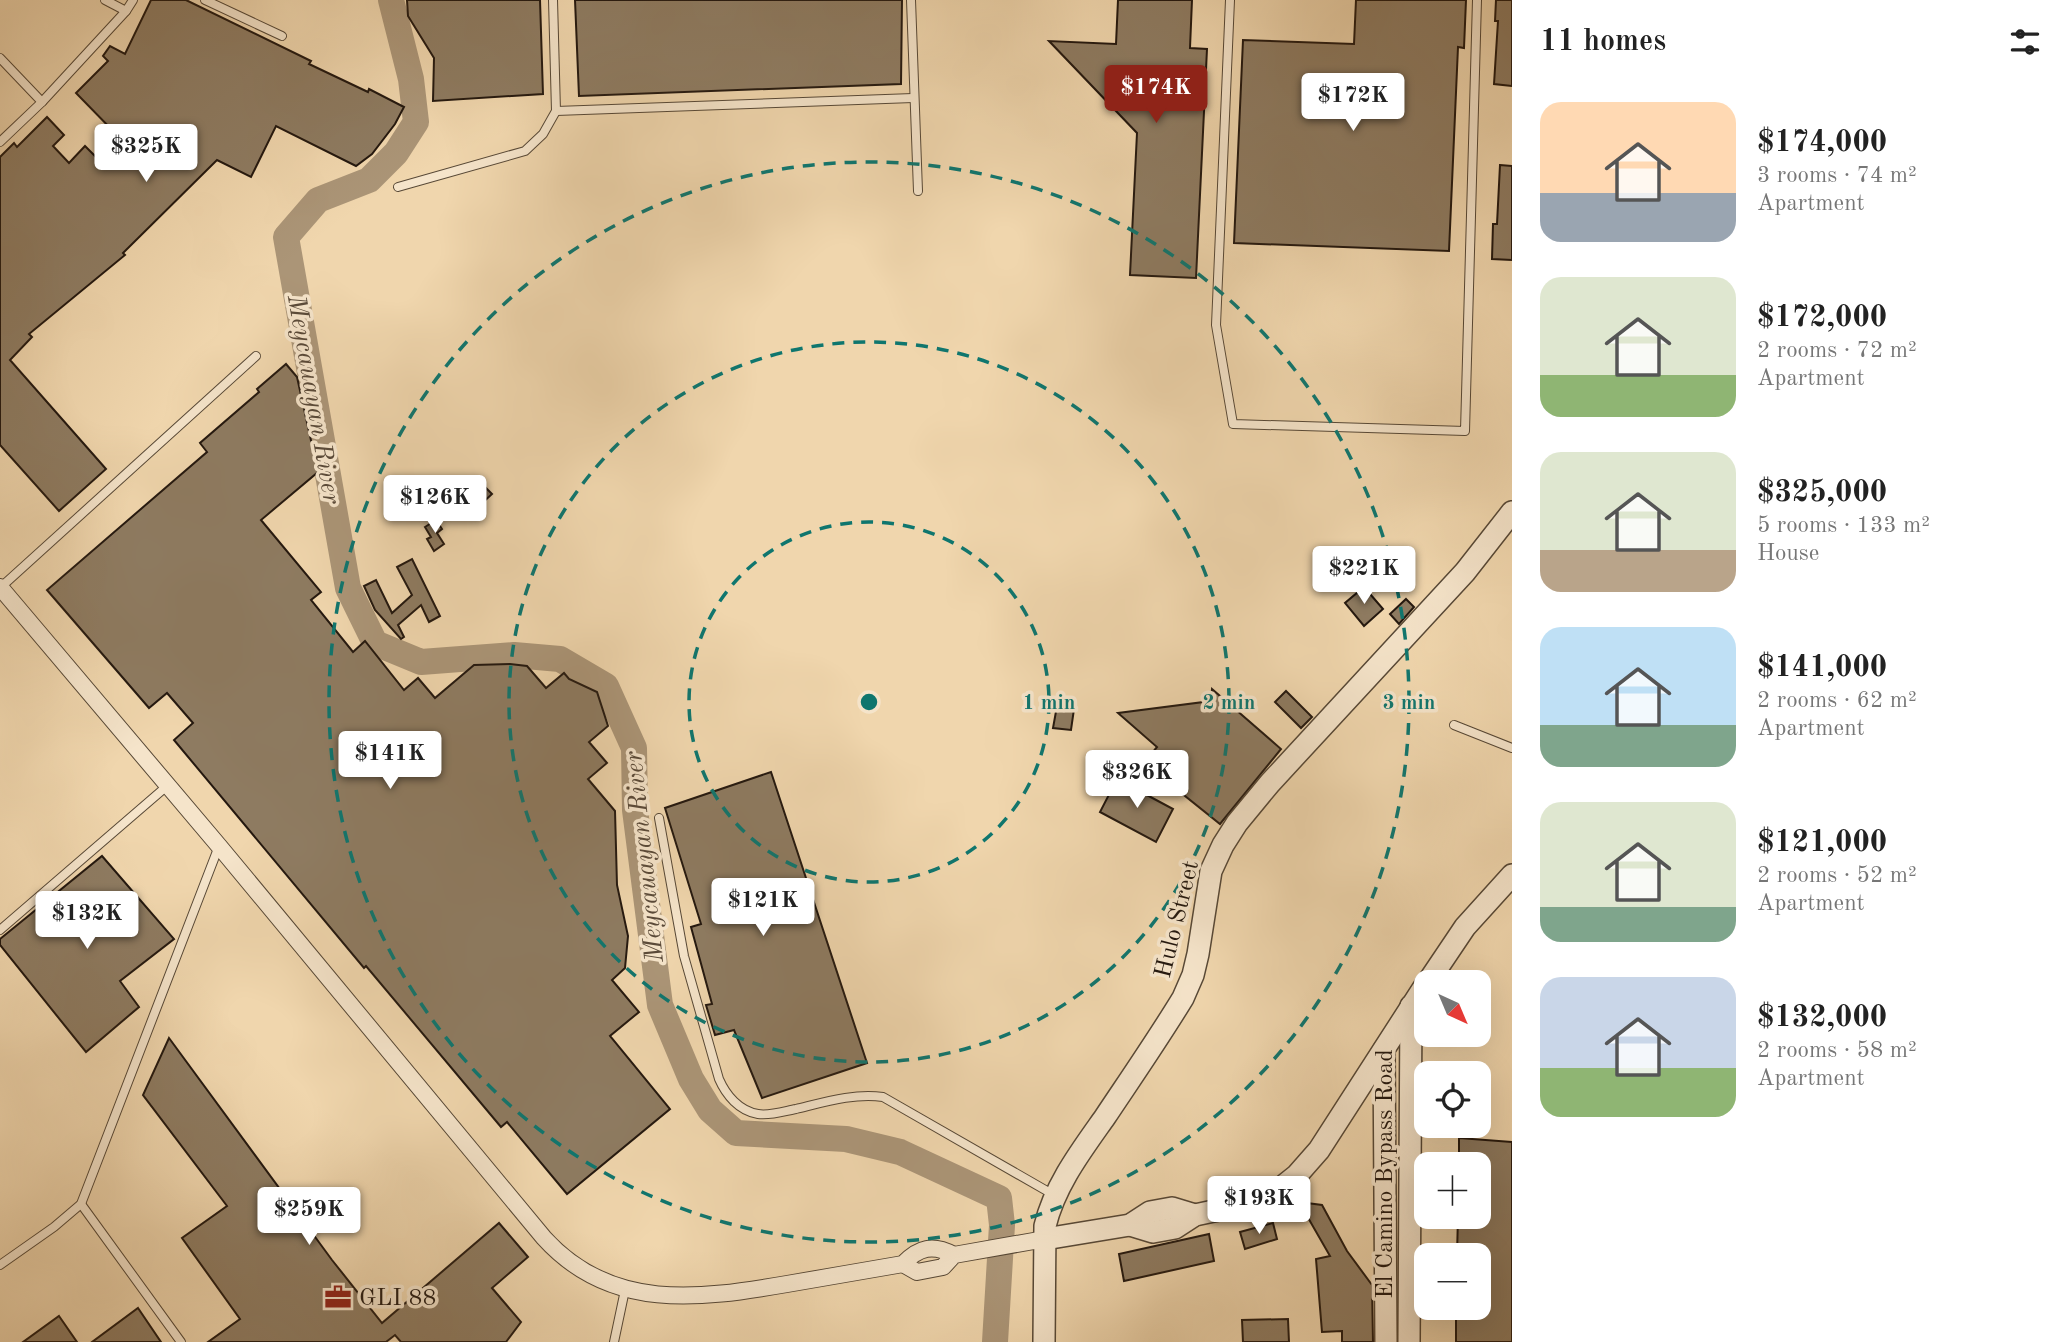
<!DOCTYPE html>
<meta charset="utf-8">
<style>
body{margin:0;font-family:"Old Standard TT",serif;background:#f2f2f2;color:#222;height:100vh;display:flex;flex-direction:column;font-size:26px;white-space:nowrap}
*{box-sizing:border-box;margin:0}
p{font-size:23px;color:#767676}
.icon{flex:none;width:38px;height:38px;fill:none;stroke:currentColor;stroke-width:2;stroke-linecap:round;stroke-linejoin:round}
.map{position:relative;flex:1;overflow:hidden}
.side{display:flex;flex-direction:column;background:#fff;width:560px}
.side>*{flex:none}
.needle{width:46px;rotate:136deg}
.buttons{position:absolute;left:1414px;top:970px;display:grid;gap:14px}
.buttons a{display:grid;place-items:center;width:77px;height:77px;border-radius:14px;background:#fff;box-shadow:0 7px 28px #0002;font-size:35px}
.price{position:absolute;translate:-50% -60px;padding:0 16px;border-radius:7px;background:#fff;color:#222;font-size:23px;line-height:46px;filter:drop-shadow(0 2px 4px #0008)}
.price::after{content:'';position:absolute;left:50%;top:42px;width:21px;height:16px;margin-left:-10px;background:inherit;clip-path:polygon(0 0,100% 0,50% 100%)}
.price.selected{background:#8f2418;color:#fff}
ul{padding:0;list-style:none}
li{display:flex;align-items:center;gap:21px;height:175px;padding:0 28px}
li span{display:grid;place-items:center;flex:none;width:196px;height:140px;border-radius:21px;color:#555}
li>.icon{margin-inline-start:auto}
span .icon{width:84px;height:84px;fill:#fffc;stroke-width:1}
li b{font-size:30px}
h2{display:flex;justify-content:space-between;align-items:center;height:84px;padding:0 28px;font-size:30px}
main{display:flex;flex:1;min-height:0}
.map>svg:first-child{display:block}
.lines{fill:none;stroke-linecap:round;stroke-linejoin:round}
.river{stroke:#ab9577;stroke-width:26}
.building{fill:#8e7b61;stroke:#24180f;stroke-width:2}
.service-casing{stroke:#574836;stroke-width:10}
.minor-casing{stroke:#574836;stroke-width:18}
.tertiary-casing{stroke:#574836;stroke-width:24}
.service{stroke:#f5e4ca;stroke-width:8}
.minor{stroke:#f5e4ca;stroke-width:16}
.tertiary{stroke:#f5e4ca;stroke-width:21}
.ring{fill:none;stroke:#0f766e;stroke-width:3.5;stroke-dasharray:12 9}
.labels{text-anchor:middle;stroke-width:7;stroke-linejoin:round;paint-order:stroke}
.street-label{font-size:24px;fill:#24180f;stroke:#f5e4ca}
.poi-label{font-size:24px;fill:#24180f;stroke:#f5e4ca;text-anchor:start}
.water-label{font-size:26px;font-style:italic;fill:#5a4a39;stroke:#f5e4ca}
.centre{fill:#0f766e;stroke:#f5e4ca;stroke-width:3.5}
.ring-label{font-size:21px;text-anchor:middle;font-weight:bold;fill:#0f766e;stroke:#f5e4ca;stroke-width:7;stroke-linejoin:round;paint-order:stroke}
</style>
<main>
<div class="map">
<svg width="1512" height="1342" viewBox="0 0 1512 1342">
<rect width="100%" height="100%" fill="#f0d6ad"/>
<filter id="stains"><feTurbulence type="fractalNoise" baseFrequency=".00286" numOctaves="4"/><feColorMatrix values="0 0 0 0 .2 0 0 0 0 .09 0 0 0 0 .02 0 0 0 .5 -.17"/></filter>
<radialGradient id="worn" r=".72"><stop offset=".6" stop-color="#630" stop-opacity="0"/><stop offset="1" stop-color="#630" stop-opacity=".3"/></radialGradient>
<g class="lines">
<path class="river" d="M391,0L411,79L416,122L396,153L369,180L318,200L286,237L348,588L375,643L421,662L514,655L560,659L606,686L634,748L635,810L660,1005L691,1079L710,1110L736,1133L846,1139L900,1152L999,1198L1002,1225L995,1342"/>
</g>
<g class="building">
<path d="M151,0H186L311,61L309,64L368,92L369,89L404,107L395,124L372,154L356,166L276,126L251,177L217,160L123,253L125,255L29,334L32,337L10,360L106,469L59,511L0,445V157L14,143L17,147L47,117L64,135L53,146L69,163L85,146L96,157L118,136L76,93L108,61L103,56L110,46L125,54Z"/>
<path d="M407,0H540L543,94L433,101L434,58L408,16Z"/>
<path d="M575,0H902L901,84L579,96Z"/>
<path d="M1118,0H1192L1190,48L1207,49L1196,278L1130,275L1137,133L1049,41L1116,44Z"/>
<path d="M1356,0H1466L1464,48L1458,47L1449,251L1234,243L1243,40L1354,44Z"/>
<path d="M1496,0H1512V86L1494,84L1498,21H1495Z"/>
<path d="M1500,165L1512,166V260L1492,259L1493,224H1497Z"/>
<path d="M286,364L297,377L318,472L261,520L321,592L311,600L353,652L365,641L404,690L418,678L435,698L474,665L510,664L527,666L546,688L564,673L569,679L597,692L608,726L589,742L607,763L588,779L615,811L617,885L628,936L625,968L612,980L639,1012L610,1036L670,1109L567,1194L507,1122L501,1127L366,966L364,968L174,740L193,723L167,693L149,708L47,590L207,452L200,443L259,392L257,389Z"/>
<path d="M482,484L492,494L480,505L471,494Z"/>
<path d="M436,520L442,529L437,533L444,544L434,551L427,539L431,537L425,527Z"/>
<path d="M412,559L440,616L429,622L421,605L398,625L404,637L401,639L375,610L364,586L376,580L392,613L412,595L397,567Z"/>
<path d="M1364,587L1383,609L1364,626L1345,603Z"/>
<path d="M1406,599L1414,607L1399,624L1390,614Z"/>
<path d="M1212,689L1281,749L1220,824L1144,763L1157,747L1118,713L1211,701Z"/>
<path d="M1286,691L1312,717L1301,728L1275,702Z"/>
<path d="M1057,706L1074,709L1071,730L1053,728Z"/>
<path d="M771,772L867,1063L762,1098L734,1030L715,1035L706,1005L712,1004L691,927L701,924L665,808Z"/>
<path d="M1117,779L1173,809L1156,842L1100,812Z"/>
<path d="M102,856L174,939L120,981L139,1007L86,1052L0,945V939Z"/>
<path d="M169,1038L332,1260L382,1323L499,1223L528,1257L492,1288L521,1322L506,1342H401L395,1335L386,1342H208L240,1319L182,1238L227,1206L143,1095Z"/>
<path d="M1459,1138L1512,1142V1342H1456V1307H1479V1255H1457L1458,1216H1479V1164H1459Z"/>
<path d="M1299,1202L1322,1205L1347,1251L1372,1285L1373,1342H1342V1331L1322,1332L1316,1259L1330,1256Z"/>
<path d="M1273,1223L1277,1239L1245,1249L1240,1232Z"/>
<path d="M1209,1234L1214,1261L1124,1281L1119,1254Z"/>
<path d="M138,1308L161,1342H92Z"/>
<path d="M59,1316L77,1342H23Z"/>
<path d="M1288,1319L1289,1342H1243L1242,1320Z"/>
</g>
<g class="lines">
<defs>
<g id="service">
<path d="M105,0L126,11"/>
<path d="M205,0L282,36"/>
<path d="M911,0L918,191"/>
<path d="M1230,0L1216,325L1233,424L1465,431L1477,0"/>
<path d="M0,58L42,102"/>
<path d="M556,111L913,98"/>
<path d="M0,142L42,102L126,11L133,0"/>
<path d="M398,187L525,151L543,134L556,111L553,0"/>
<path d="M0,588L256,356"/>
<path d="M1454,725L1512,748"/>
<path d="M659,818L684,956L719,1079C726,1095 739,1111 758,1114C770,1116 785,1111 796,1109C825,1102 854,1093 883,1097L1054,1195"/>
<path d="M0,930L167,786"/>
<path d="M81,1204L181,1342"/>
<path d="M0,1265L54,1227L81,1204L219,846"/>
<path d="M614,1342L625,1290"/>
</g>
<g id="minor">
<path d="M0,587L219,846L544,1238C611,1312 699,1299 787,1284C826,1277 864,1271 903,1264C919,1247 933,1244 954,1255"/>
<path d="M903,1264L917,1272L943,1267L954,1255L1045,1239"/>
</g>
<g id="tertiary">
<path d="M1428,982L1465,927L1512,875"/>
<path d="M1384,1050L1386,1342"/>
<path d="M1130,1225L1153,1232L1175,1228L1195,1215L1251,1203L1277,1191L1297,1175L1319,1150L1426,984"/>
<path d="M1045,1239L1130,1225L1150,1212L1172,1208L1195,1215"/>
<path d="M1044,1342L1045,1226C1055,1185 1081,1151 1105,1117C1131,1078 1158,1039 1183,998L1193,975L1198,954L1211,871L1223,845L1237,823L1270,783L1465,572L1512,512"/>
<path d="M1409,1342L1411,1006"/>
</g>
</defs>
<use href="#service" class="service-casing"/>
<use href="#minor" class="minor-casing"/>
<use href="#tertiary" class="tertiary-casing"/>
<use href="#service" class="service"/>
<use href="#minor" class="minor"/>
<use href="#tertiary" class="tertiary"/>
</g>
<g class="ring">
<circle cx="869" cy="702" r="180"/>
<circle cx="869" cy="702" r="360"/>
<circle cx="869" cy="702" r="540"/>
</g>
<defs>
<symbol id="office-bare" viewBox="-9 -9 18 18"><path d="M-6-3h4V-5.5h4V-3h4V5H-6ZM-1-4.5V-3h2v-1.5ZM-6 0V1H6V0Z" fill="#8f2418" stroke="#f5e4ca" stroke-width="2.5" paint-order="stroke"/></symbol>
</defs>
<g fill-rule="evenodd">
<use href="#office-bare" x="319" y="1278" width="38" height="38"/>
</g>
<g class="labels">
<g class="street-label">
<text transform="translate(1176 919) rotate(-76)" y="8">Hulo Street</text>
<text transform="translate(1384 1174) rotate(-90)" y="8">El Camino Bypass Road</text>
</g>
<g class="poi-label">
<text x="359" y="1305">GLI 88</text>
</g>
<g class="water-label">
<text transform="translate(315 399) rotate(80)" y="9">Meycauayan River</text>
<text transform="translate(643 857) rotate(-96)" y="9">Meycauayan River</text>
</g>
</g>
<circle cx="869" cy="702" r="10" class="centre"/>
<g class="ring-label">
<text x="1049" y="709">1 min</text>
<text x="1229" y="709">2 min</text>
<text x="1409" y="709">3 min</text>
</g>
<rect width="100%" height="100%" filter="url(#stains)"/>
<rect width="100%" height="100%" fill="url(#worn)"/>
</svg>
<div class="buttons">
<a><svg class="needle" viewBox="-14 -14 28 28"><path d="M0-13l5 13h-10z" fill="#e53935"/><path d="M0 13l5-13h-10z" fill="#767676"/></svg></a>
<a><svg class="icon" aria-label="locate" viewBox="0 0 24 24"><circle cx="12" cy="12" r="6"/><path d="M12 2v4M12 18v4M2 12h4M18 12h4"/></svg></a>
<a>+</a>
<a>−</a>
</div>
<b class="price selected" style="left:1156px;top:125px">$174K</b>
<b class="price" style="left:1353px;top:133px">$172K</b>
<b class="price" style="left:146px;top:184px">$325K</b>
<b class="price" style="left:435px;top:535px">$126K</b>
<b class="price" style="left:1364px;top:606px">$221K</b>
<b class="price" style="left:390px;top:791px">$141K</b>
<b class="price" style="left:1137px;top:810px">$326K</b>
<b class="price" style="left:763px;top:938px">$121K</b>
<b class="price" style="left:87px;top:951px">$132K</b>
<b class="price" style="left:1259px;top:1236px">$193K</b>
<b class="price" style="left:309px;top:1247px">$259K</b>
</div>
<section class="side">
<h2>11 homes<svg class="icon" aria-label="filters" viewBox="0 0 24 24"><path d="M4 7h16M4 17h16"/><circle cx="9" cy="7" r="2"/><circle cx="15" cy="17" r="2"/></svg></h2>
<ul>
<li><span style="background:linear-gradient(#ffd9b3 65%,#9aa5b1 0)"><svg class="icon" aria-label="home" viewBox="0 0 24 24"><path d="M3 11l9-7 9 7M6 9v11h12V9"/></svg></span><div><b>$174,000</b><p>3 rooms · 74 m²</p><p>Apartment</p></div></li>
<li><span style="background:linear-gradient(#dfe7d0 70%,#8fb573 0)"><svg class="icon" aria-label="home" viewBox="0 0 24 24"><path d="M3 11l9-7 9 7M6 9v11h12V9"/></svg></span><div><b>$172,000</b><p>2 rooms · 72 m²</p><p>Apartment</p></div></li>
<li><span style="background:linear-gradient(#dfe7d0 70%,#b9a48a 0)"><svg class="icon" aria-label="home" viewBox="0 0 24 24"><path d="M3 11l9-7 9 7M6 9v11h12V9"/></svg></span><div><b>$325,000</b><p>5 rooms · 133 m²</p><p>House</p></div></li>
<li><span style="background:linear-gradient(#bfe0f5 70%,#7fa58c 0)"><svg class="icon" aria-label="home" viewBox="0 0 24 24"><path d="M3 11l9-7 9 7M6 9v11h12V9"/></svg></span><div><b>$141,000</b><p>2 rooms · 62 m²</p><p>Apartment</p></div></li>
<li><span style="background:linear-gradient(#dfe7d0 75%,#7fa58c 0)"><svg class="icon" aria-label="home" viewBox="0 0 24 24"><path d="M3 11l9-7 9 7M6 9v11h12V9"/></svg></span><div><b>$121,000</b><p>2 rooms · 52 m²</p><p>Apartment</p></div></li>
<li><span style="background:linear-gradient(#c9d6e8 65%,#8fb573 0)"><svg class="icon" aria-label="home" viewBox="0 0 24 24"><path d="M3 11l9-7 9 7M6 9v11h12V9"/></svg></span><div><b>$132,000</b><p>2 rooms · 58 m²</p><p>Apartment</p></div></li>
</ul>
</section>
</main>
